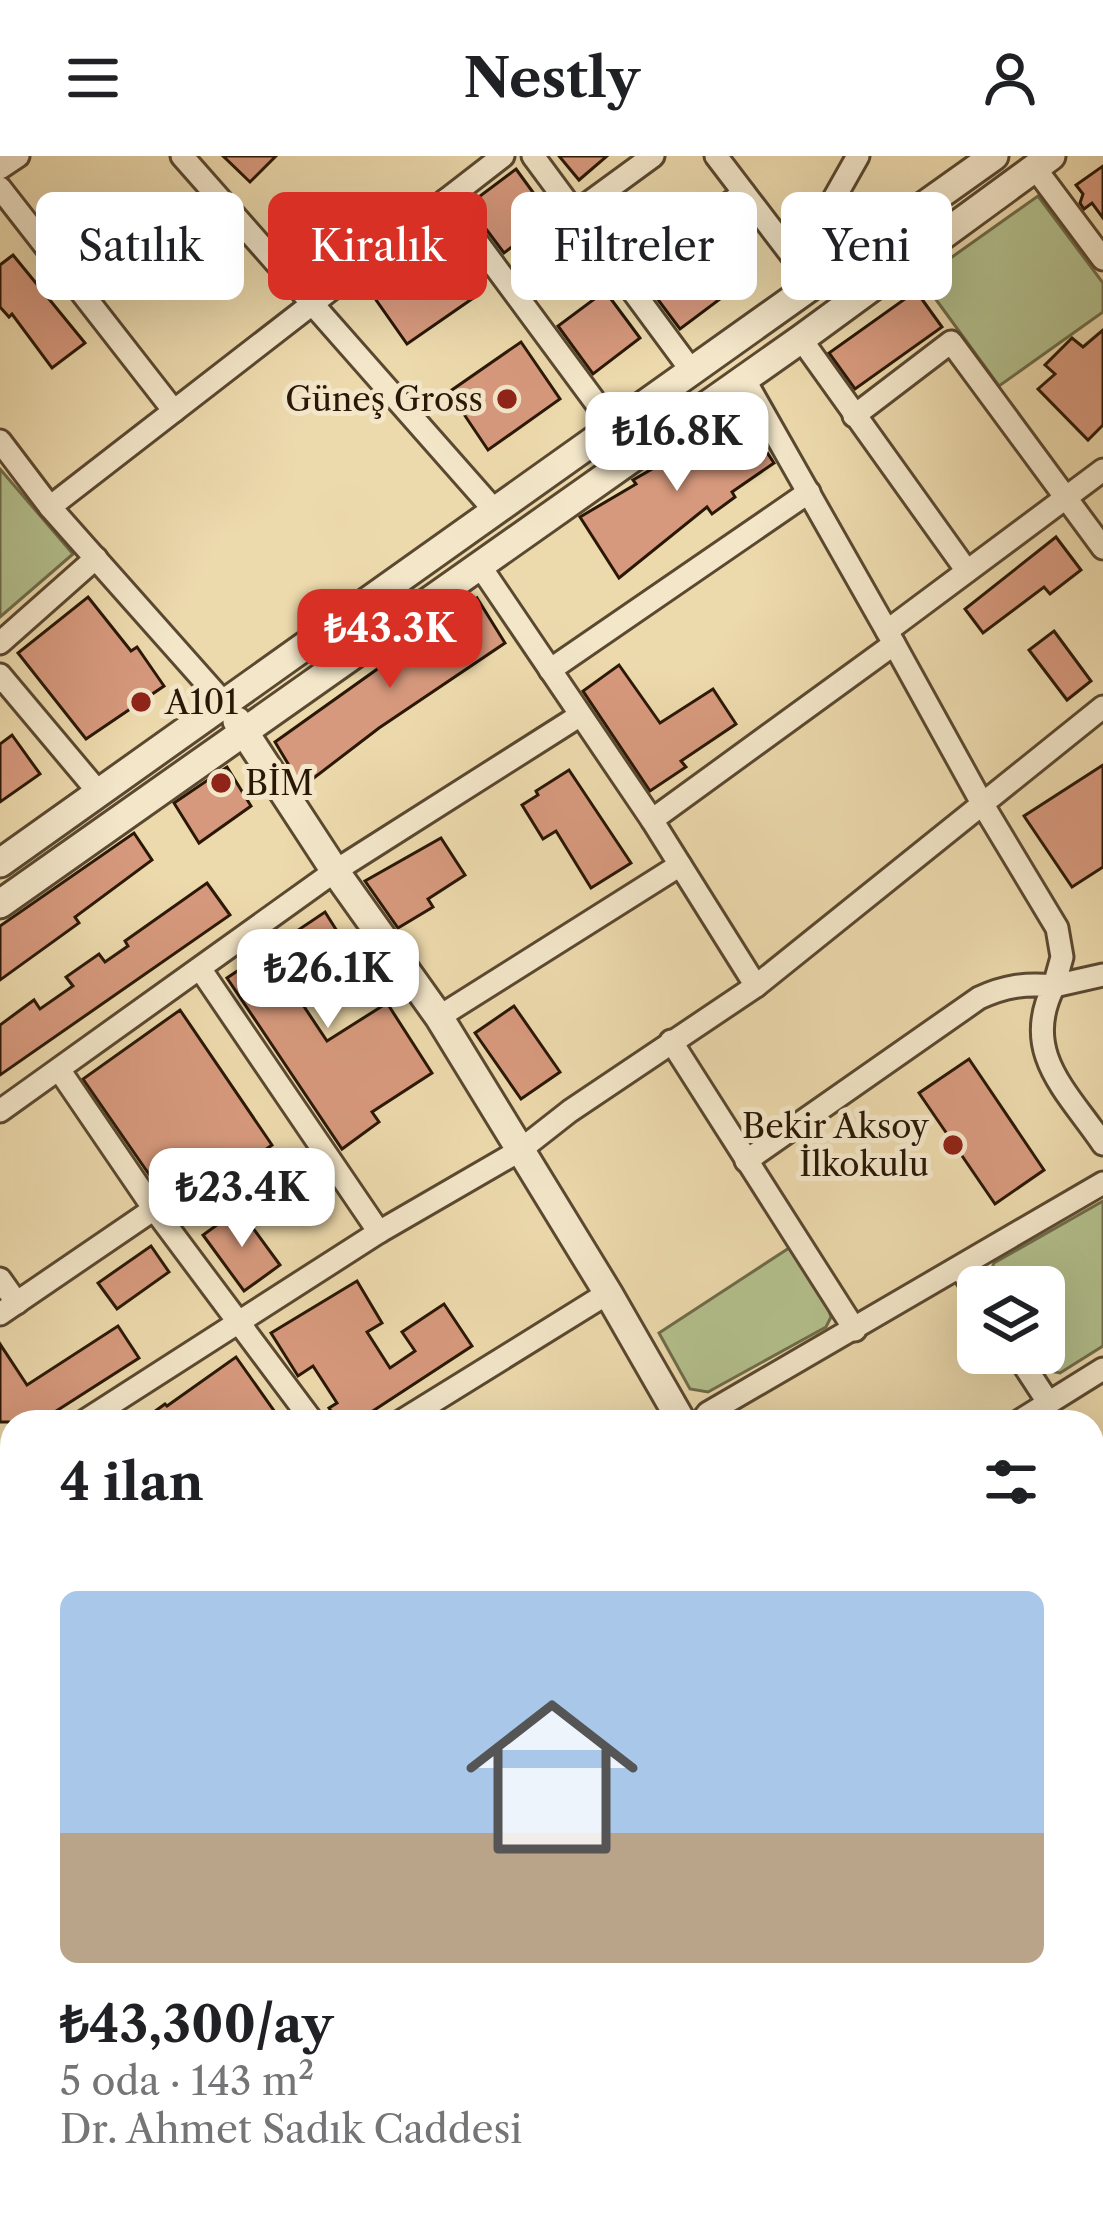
<!DOCTYPE html>
<html lang="tr">
<meta charset="utf-8">
<style>
body{margin:0;font-family:"Libre Caslon Text",serif;background:#f6f6f6;color:#202124;height:100vh;display:flex;flex-direction:column;font-size:45px;white-space:nowrap}
*{box-sizing:border-box;margin:0}
p{font-size:39px;color:#757577}
.icon{flex:none;width:66px;height:66px;fill:none;stroke:currentColor;stroke-width:2;stroke-linecap:round;stroke-linejoin:round}
.map{position:relative;flex:1;overflow:hidden}
.sheet{position:absolute;left:0px;top:1254px;width:1104px;height:807px;display:flex;flex-direction:column;background:#fff;border-radius:36px 36px 0 0;box-shadow:0 12px 48px #0002}
.sheet>*{flex:none}
.banner{position:absolute;left:36px;top:36px;width:1032px;height:108px;display:flex;gap:24px}
.buttons{position:absolute;left:957px;top:1110px;display:grid;gap:24px}
.buttons a{display:grid;place-items:center;width:108px;height:108px;border-radius:18px;background:#fff;box-shadow:0 12px 48px #0002;font-size:60px}
.price{position:absolute;translate:-50% -102px;padding:0 27px;border-radius:24px;background:#fff;color:#222;font-size:39px;line-height:78px;filter:drop-shadow(0 3px 6px #0008)}
.price::after{content:'';position:absolute;left:50%;top:72px;width:36px;height:27px;margin-left:-18px;background:inherit;clip-path:polygon(0 0,100% 0,50% 100%)}
.price.selected{background:#d93025;color:#fff}
ul{padding:0;list-style:none}
li{display:grid;align-content:center;gap:24px;height:636px;padding:0 60px}
li+li{border-top:3px solid #e0e0e0}
li span{display:grid;place-items:center;height:372px;border-radius:18px;color:#555}
li>.icon{margin-inline-start:auto}
span .icon{width:216px;height:216px;fill:#fffc;stroke-width:1}
li b{font-size:51px}
h2{display:flex;justify-content:space-between;align-items:center;height:144px;padding:0 60px;font-size:51px}
.chip{padding:0 42px;border-radius:18px;background:#fff;box-shadow:0 12px 48px #0002;font-size:42px;line-height:108px}
.chip.selected{background:#d93025;color:#fff}
header{display:flex;justify-content:space-between;align-items:center;height:156px;padding:0 60px;background:#fff;font-size:54px;font-weight:700}
.map>svg:first-child{display:block}
.green{fill:#b3c08d;stroke:#6e6c4a;stroke-width:3}
.building{fill:#d7997d;stroke:#2a1806;stroke-width:3}
.lines{fill:none;stroke-linecap:round;stroke-linejoin:round}
.minor-casing{stroke:#5a4830;stroke-width:27}
.tertiary-casing{stroke:#5a4830;stroke-width:33}
.minor{stroke:#f3e6c9;stroke-width:21}
.tertiary{stroke:#f3e6c9;stroke-width:27}
.poi-dot{fill:#8f2418;stroke:#f3e6c9;stroke-width:4.5}
.labels{text-anchor:middle;stroke-width:10;stroke-linejoin:round;paint-order:stroke}
.poi-label{font-size:33px;fill:#2a1806;stroke:#f3e6c9;text-anchor:end}
</style>
<header><svg class="icon" aria-label="menu" viewBox="0 0 24 24"><path d="M4 6h16M4 12h16M4 18h16"/></svg>Nestly<svg class="icon" aria-label="person" viewBox="0 0 24 24"><circle cx="12" cy="8" r="4"/><path d="M4 21q1-7 8-7t8 7"/></svg></header>
<div class="map">
<svg width="1103" height="2060" viewBox="0 0 1103 2060">
<rect width="100%" height="100%" fill="#ecd9ac"/>
<filter id="stains"><feTurbulence type="fractalNoise" baseFrequency=".00167" numOctaves="4"/><feColorMatrix values="0 0 0 0 .2 0 0 0 0 .09 0 0 0 0 .02 0 0 0 .5 -.17"/></filter>
<radialGradient id="worn" r=".72"><stop offset=".6" stop-color="#630" stop-opacity="0"/><stop offset="1" stop-color="#630" stop-opacity=".3"/></radialGradient>
<g class="green">
<path d="M1038,40L1103,127V156L999,230L921,123Z"/>
<path d="M0,313L73,398L0,461Z"/>
<path d="M1103,1045V1190L1060,1217L1039,1213L1028,1197H1044V1131H984L994,1107Z"/>
<path d="M789,1092L828,1151L831,1161L826,1171L708,1236L690,1233L659,1177Z"/>
<path d="M0,1513L12,1528V1563L0,1573Z"/>
<path d="M58,2049H158L167,2060H47Z"/>
<path d="M785,2049H918L923,2060H795Z"/>
</g>
<g class="building">
<path d="M223,0H276L250,26Z"/>
<path d="M559,0H607L579,24Z"/>
<path d="M1103,10V62L1092,47L1084,53L1080,47L1083,38L1076,29Z"/>
<path d="M516,13L551,61L504,97L468,49Z"/>
<path d="M439,80L479,138L407,188L367,131Z"/>
<path d="M689,94L724,140L680,173L644,125Z"/>
<path d="M13,99L85,187L52,212L12,158L9,161L0,151V109Z"/>
<path d="M605,135L640,182L593,218L558,170Z"/>
<path d="M916,135L942,171L855,233L829,197Z"/>
<path d="M1103,174V269L1088,284L1038,233L1055,218L1045,209L1072,182L1083,191Z"/>
<path d="M521,186L560,243L488,294L449,236Z"/>
<path d="M740,255L774,307L732,336L735,341L712,358L707,351L619,422L580,361L636,328L633,324L699,286Z"/>
<path d="M1056,381L1081,414L1050,438L1044,431L983,477L965,453Z"/>
<path d="M88,441L131,495L137,491L164,530L86,583L18,497Z"/>
<path d="M477,442L505,487L379,572L302,631L275,586Z"/>
<path d="M1054,475L1091,525L1067,544L1029,494Z"/>
<path d="M619,509L660,567L713,533L736,568L681,605L686,611L650,635L583,535Z"/>
<path d="M12,579L40,618L0,646V588Z"/>
<path d="M1103,609V711L1072,731L1024,660Z"/>
<path d="M227,611L251,650L199,687L174,647Z"/>
<path d="M569,614L631,707L591,732L556,675L543,683L522,649L538,639L536,635Z"/>
<path d="M134,677L152,704L75,761L79,767L0,824V770Z"/>
<path d="M441,682L465,719L428,743L433,751L398,772L365,725Z"/>
<path d="M207,727L230,759L0,919V869L34,844L40,853L73,830L66,821L99,798L105,806L128,790L125,785Z"/>
<path d="M325,756L361,813L303,849L327,885L387,847L432,917L372,956L379,966L342,993L227,822Z"/>
<path d="M514,850L560,916L521,943L475,877Z"/>
<path d="M180,854L272,989L218,1027L220,1031L178,1060L83,923Z"/>
<path d="M969,903L1044,1014L995,1048L919,937Z"/>
<path d="M239,1053L280,1109L244,1135L203,1079Z"/>
<path d="M151,1090L169,1116L117,1153L98,1127Z"/>
<path d="M357,1125L382,1167L367,1176L390,1212L415,1195L402,1176L444,1148L472,1190L356,1266H338L329,1252L337,1247L313,1210L298,1220L271,1177Z"/>
<path d="M118,1170L139,1202L39,1266H0V1188L27,1229Z"/>
<path d="M236,1201L282,1266H140L165,1248L167,1250Z"/>
</g>
<g class="lines">
<defs>
<g id="minor">
<path d="M182,0L495,355"/>
<path d="M533,0L691,214"/>
<path d="M716,0L812,126"/>
<path d="M0,12L18,0"/>
<path d="M1035,12L1103,103"/>
<path d="M0,32L174,255"/>
<path d="M446,44L613,270"/>
<path d="M575,57L653,0"/>
<path d="M797,108L858,0"/>
<path d="M623,122L744,37"/>
<path d="M801,183L967,415"/>
<path d="M744,223L887,475L1103,314"/>
<path d="M854,260L951,186L1103,392"/>
<path d="M0,285L50,351L224,547"/>
<path d="M50,351L503,0"/>
<path d="M480,410L652,664L756,830"/>
<path d="M887,475L983,649L1057,772L1062,801L1054,830L1103,819"/>
<path d="M0,487L96,402"/>
<path d="M550,514L809,336"/>
<path d="M0,519L100,638"/>
<path d="M652,664L894,488"/>
<path d="M201,814L379,1076"/>
<path d="M439,861L680,709"/>
<path d="M671,885L855,1174"/>
<path d="M60,915L154,1053L313,1266"/>
<path d="M0,955L335,715L579,560"/>
<path d="M746,1005L979,842C1005,830 1026,827 1054,830C1020,896 1067,935 1103,988"/>
<path d="M960,1112L978,1139"/>
<path d="M0,1123L17,1147"/>
<path d="M0,1158L154,1053"/>
<path d="M1016,1197L1048,1246"/>
<path d="M83,1266L379,1076L519,995L570,955L756,830L1103,551"/>
<path d="M400,1266L608,1137"/>
<path d="M701,1266L708,1257L1103,1027"/>
<path d="M1018,1266L1103,1213"/>
<path d="M0,1318L12,1310"/>
<path d="M1092,1359L1103,1378"/>
<path d="M1092,1415L1103,1408"/>
<path d="M0,1583L12,1575"/>
<path d="M1092,1831L1103,1828"/>
<path d="M0,1893L12,1885"/>
<path d="M168,2049L179,2060"/>
<path d="M773,2049L784,2060"/>
<path d="M939,2049L944,2060"/>
<path d="M384,2060L395,2049"/>
<path d="M622,2060L635,2049"/>
</g>
<g id="tertiary">
<path d="M237,565L335,715L439,861L608,1137L682,1266"/>
<path d="M0,707L994,0"/>
<path d="M0,748L801,183L1051,0"/>
<path d="M0,1410L12,1424"/>
<path d="M0,1478L12,1493"/>
<path d="M525,2049L535,2060"/>
<path d="M582,2049L592,2060"/>
<path d="M1090,2049L1095,2060"/>
</g>
</defs>
<use href="#minor" class="minor-casing"/>
<use href="#tertiary" class="tertiary-casing"/>
<use href="#minor" class="minor"/>
<use href="#tertiary" class="tertiary"/>
</g>
<g class="poi-dot">
<circle cx="507" cy="243" r="12"/>
<circle cx="141" cy="546" r="12"/>
<circle cx="221" cy="627" r="12"/>
<circle cx="953" cy="989" r="12"/>
</g>
<g class="labels">
<g class="poi-label">
<text x="483" y="255">Güneş Gross</text>
<text x="165" y="558" text-anchor="start">A101</text>
<text x="245" y="639" text-anchor="start">BİM</text>
<text x="929" y="982">Bekir Aksoy<tspan x="929" dy="38">İlkokulu</tspan></text>
</g>
</g>
<rect width="100%" height="100%" filter="url(#stains)"/>
<rect width="100%" height="100%" fill="url(#worn)"/>
</svg>
<div class="buttons">
<a><svg class="icon" aria-label="layers" viewBox="0 0 24 24"><path d="M12 4l9 5-9 5-9-5zM3 14l9 5 9-5"/></svg></a>
</div>
<b class="price" style="left:677px;top:338px">₺16.8K</b>
<b class="price selected" style="left:390px;top:535px">₺43.3K</b>
<b class="price" style="left:328px;top:875px">₺26.1K</b>
<b class="price" style="left:242px;top:1094px">₺23.4K</b>
<div class="banner">
<a class="chip">Satılık</a>
<a class="chip selected">Kiralık</a>
<a class="chip">Filtreler</a>
<a class="chip">Yeni</a>
</div>
<section class="sheet">
<h2>4 ilan<svg class="icon" aria-label="filters" viewBox="0 0 24 24"><path d="M4 7h16M4 17h16"/><circle cx="9" cy="7" r="2"/><circle cx="15" cy="17" r="2"/></svg></h2>
<ul>
<li><span style="background:linear-gradient(#a9c7e8 65%,#b9a48a 0)"><svg class="icon" aria-label="home" viewBox="0 0 24 24"><path d="M3 11l9-7 9 7M6 9v11h12V9"/></svg></span><div><b>₺43,300/ay</b><p>5 oda · 143 m²</p><p>Dr. Ahmet Sadık Caddesi</p></div></li>
</ul>
</section>
</div>
